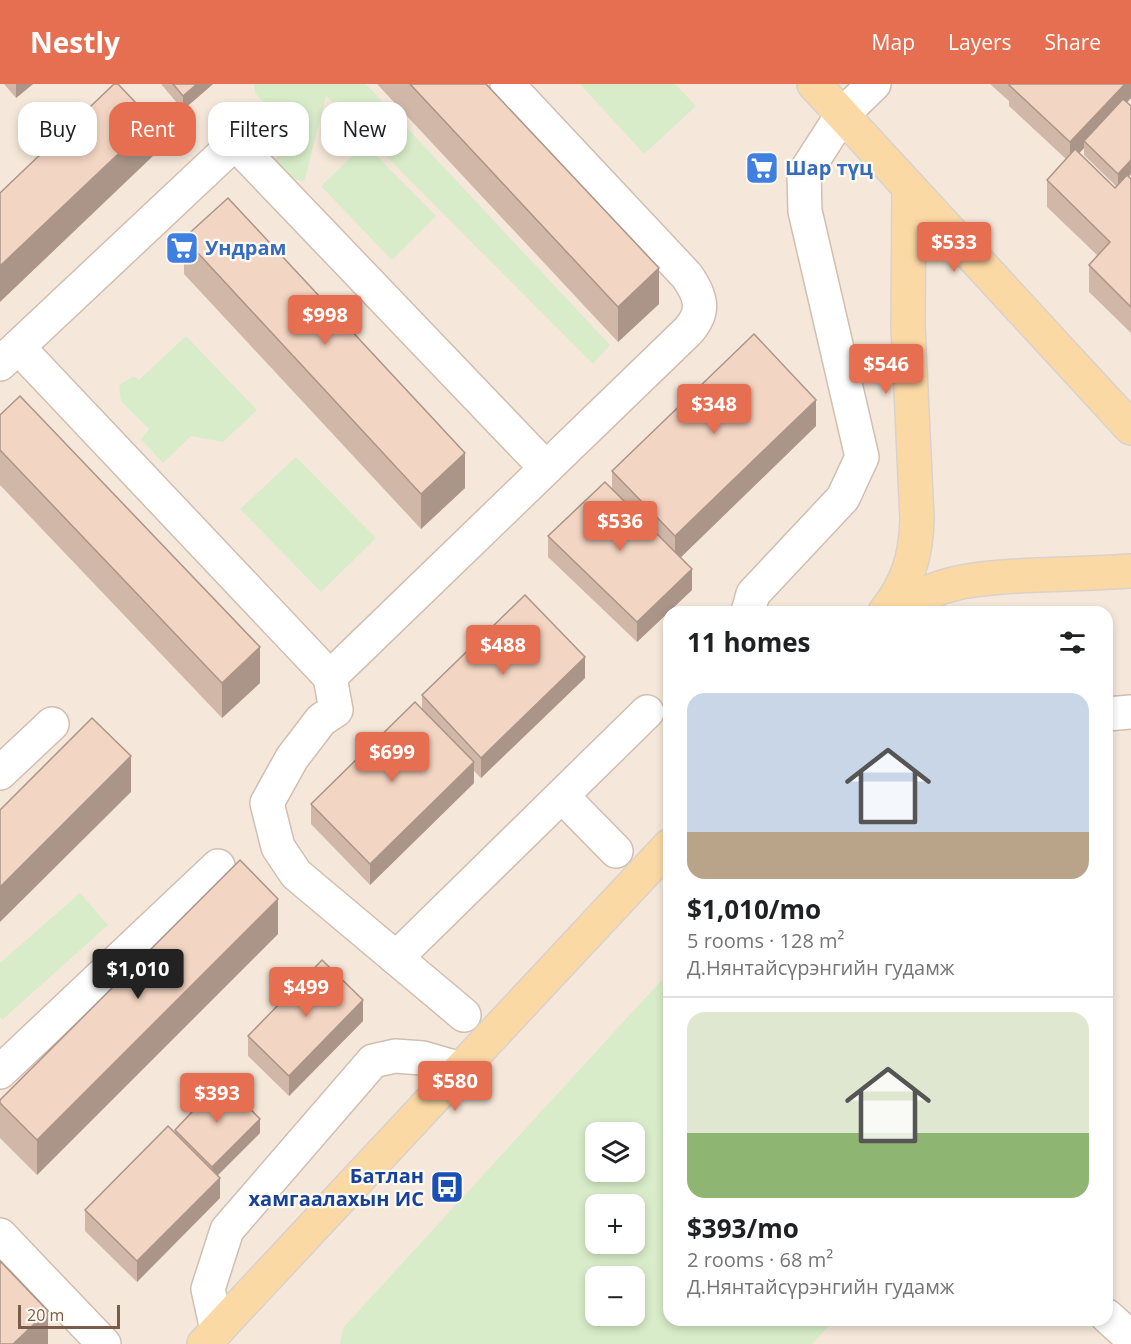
<!DOCTYPE html>
<meta charset="utf-8">
<style>
body{margin:0;font-family:"Open Sans",sans-serif;background:#f2f2f2;color:#202124;height:100vh;display:flex;flex-direction:column;font-size:22px;white-space:nowrap}
*{box-sizing:border-box;margin:0}
p{font-size:20px;color:#757577}
.icon{flex:none;width:33px;height:33px;fill:none;stroke:currentColor;stroke-width:2;stroke-linecap:round;stroke-linejoin:round}
.map{position:relative;flex:1;overflow:hidden}
.sheet{position:absolute;left:663px;top:522px;width:450px;height:720px;display:flex;flex-direction:column;background:#fff;border-radius:18px;box-shadow:0 3px 9px #0003}
.sheet>*{flex:none}
.banner{position:absolute;left:18px;top:18px;width:555px;height:54px;display:flex;gap:12px}
.fabs{position:absolute;left:585px;top:1038px;display:grid;gap:12px}
.fabs a{display:grid;place-items:center;width:60px;height:60px;border-radius:12px;background:#fff;box-shadow:0 3px 9px #0003;font-size:30px}
.scale{position:absolute;left:18px;bottom:15px;width:102px;box-sizing:border-box;padding-left:6px;border:3px solid #7a5c4d;border-top:0;font-size:16px;line-height:21px;white-space:nowrap;color:#7a5c4d;-webkit-text-stroke:4px #fffaf3;paint-order:stroke}
.price{position:absolute;translate:-50% -51px;padding:0 14px;border-radius:6px;background:#e76f51;color:#fff;font-size:20px;line-height:39px;filter:drop-shadow(0 2px 3px #0008)}
.price::after{content:'';position:absolute;left:50%;top:36px;width:18px;height:14px;margin-left:-9px;background:inherit;clip-path:polygon(0 0,100% 0,50% 100%)}
.price.active{background:#222;color:#fff}
ul{padding:0;list-style:none}
li{display:grid;align-content:center;gap:12px;height:318px;padding:0 24px}
li+li{border-top:2px solid #e0e0e0}
li span{display:grid;place-items:center;height:186px;border-radius:18px;color:#555}
li>.icon{margin-inline-start:auto}
span .icon{width:108px;height:108px;fill:#fffc;stroke-width:1}
li b{font-size:26px}
h2{display:flex;justify-content:space-between;align-items:center;height:72px;padding:0 24px;font-size:26px}
.tag{padding:0 21px;border-radius:18px;background:#fff;box-shadow:0 3px 9px #0003;font-size:21px;line-height:54px}
.tag.active{background:#e76f51;color:#fff}
header{display:flex;align-items:center;gap:36px;box-sizing:border-box;height:84px;padding:0 30px;background:#e76f51;color:#fff}
header strong{font-size:28px}
nav{display:flex;gap:33px;margin-inline-start:auto;font-size:21px}
.map>svg:first-child{display:block}
.residential{fill:#f5e8da;fill-rule:evenodd}
.green{fill:#d8ecc9;fill-rule:evenodd}
.lines{fill:none;stroke-linecap:round;stroke-linejoin:round}
.minor-casing{stroke:#d1beb0;stroke-width:36}
.major-casing{stroke:#dad1cd;stroke-width:36}
.minor{stroke:#fff;stroke-width:33}
.major{stroke:#fbd9a5;stroke-width:33}
.wall{fill:#d1b7a8;fill-rule:evenodd}
.shaded-wall{fill:#aa9588}
.building{fill:#f3d5c3;stroke:#aa9588;stroke-width:1.5}
.labels{text-anchor:middle;stroke-width:4.5;stroke-linejoin:round;paint-order:stroke}
.shop-label{font-size:20px;font-weight:bold;fill:#366cbe;stroke:#fffaf3;text-anchor:start}
.transit-label{font-size:20px;font-weight:bold;fill:#164399;stroke:#fffaf3;text-anchor:end}
</style>
<header>
<strong>Nestly</strong>
<nav><a>Map</a><a>Layers</a><a>Share</a></nav>
</header>
<div class="map">
<svg width="1131" height="1260" viewBox="0 0 1131 1260">
<rect width="100%" height="100%" fill="#fdf6ec"/>
<path class="residential" d="M0,0H1131V1260H0ZM669,528H1107V1236H669ZM596,1048H634V1088H596ZM596,1120H634V1160H596ZM596,1192H634V1232H596Z"/>
<g class="green">
<path d="M254,0H366L610,261L593,280L326,12L304,98L274,89L283,40L255,9Z"/>
<path d="M580,0H675L696,22L644,70Z"/>
<path d="M365,60L436,132L392,176L321,102Z"/>
<path d="M186,252L257,326L223,358L191,352L163,379L141,355L149,345L121,317L119,301L134,292L139,296Z"/>
<path d="M296,373L376,454L321,508L240,425Z"/>
<path d="M80,809L108,841L2,936L0,933V879Z"/>
<path d="M669,888V1236H834L812,1260H340L343,1244ZM596,1048H634V1088H596ZM634,1120V1160H596V1120ZM634,1192V1232H596V1192Z"/>
</g>
<g class="lines">
<defs>
<g id="minor">
<path d="M18,263L330,593L336,626L321,636L292,674L267,719L278,763L296,790L464,931"/>
<path d="M0,280L235,59L546,384"/>
<path d="M748,528L753,510L843,414L862,373L805,127L804,90L842,31L874,0"/>
<path d="M330,593L688,247C706,227 701,212 687,192L507,0"/>
<path d="M1107,630L1131,628"/>
<path d="M0,689L52,640"/>
<path d="M562,712L616,767"/>
<path d="M396,874L647,628"/>
<path d="M0,988L218,782"/>
<path d="M0,1151L104,1260"/>
<path d="M1107,1232L1131,1254"/>
<path d="M217,1246L208,1205L227,1146L373,977L395,972L423,974L461,985"/>
</g>
<g id="major">
<path d="M814,0L1131,344"/>
<path d="M885,528C908,499 916,472 917,435L908,242L909,103"/>
<path d="M893,528C941,494 982,494 1038,491C1069,490 1100,489 1131,487"/>
<path d="M204,1260L669,762"/>
</g>
</defs>
<use href="#minor" class="minor-casing"/>
<use href="#major" class="major-casing"/>
<use href="#minor" class="minor"/>
<use href="#major" class="major"/>
</g>
<g class="wall">
<path d="M4,0H33L16,14Z"/>
<path d="M161,0H213L183,26Z"/>
<path d="M377,0H486L659,220L618,258Z"/>
<path d="M990,0H1131V14L1127,18L1131,90L1129,93L1131,95V249L1089,208V181L1098,172L1047,123V96L1066,75L1009,22V16V17ZM1084,64V71L1117,103L1115,104L1079,69Z"/>
<path d="M184,154L465,404L421,445L184,190Z"/>
<path d="M816,342L681,473L692,506L637,558L548,473V452L612,404V387Z"/>
<path d="M0,366L260,599L222,634L0,401Z"/>
<path d="M585,594L481,694L474,687V699L370,801L311,740V720L422,624V611Z"/>
<path d="M278,850L37,1091L0,1054V1016Z"/>
<path d="M363,937L289,1012L248,972V952Z"/>
<path d="M175,1046L260,1049L218,1091L220,1114L137,1198L85,1147V1126L175,1049Z"/>
</g>
<g class="shaded-wall">
<path d="M16,0H33L16,14Z"/>
<path d="M197,0H213L183,26V12Z"/>
<path d="M1125,0H1131V14L1087,60L1084,57V64L1070,79V58Z"/>
<path d="M153,37V72L0,218V182Z"/>
<path d="M1131,76V90L1118,104V90Z"/>
<path d="M659,184V220L618,258V223Z"/>
<path d="M816,316V342L675,479V452Z"/>
<path d="M465,369V404L421,445V410Z"/>
<path d="M692,485V506L637,558V538Z"/>
<path d="M260,563V599L222,634V599Z"/>
<path d="M585,573V594L481,694V674Z"/>
<path d="M131,672V708L0,838V803Z"/>
<path d="M474,678V699L370,801V780Z"/>
<path d="M278,815V850L37,1091V1056Z"/>
<path d="M363,916V937L289,1012V992Z"/>
<path d="M260,1035V1049L212,1097V1083Z"/>
<path d="M220,1094V1114L137,1198V1177Z"/>
<path d="M48,1227V1260H13Z"/>
</g>
<g class="building">
<path d="M114,0H118L153,37L0,182V109Z"/>
<path d="M173,0H197L183,12Z"/>
<path d="M410,0H486L659,184L618,223Z"/>
<path d="M1010,0H1125L1070,58L1009,1Z"/>
<path d="M1123,15L1131,22V76L1118,90L1084,57Z"/>
<path d="M1075,65L1115,104L1127,91L1131,95V223L1089,181L1110,158L1047,96Z"/>
<path d="M228,114L465,369L421,410L184,154Z"/>
<path d="M754,250L816,316L675,452L612,387Z"/>
<path d="M20,312L260,563L222,599L0,366V331Z"/>
<path d="M605,398L692,485L637,538L548,452Z"/>
<path d="M525,511L585,573L481,674L422,611Z"/>
<path d="M415,618L474,678L370,780L311,720Z"/>
<path d="M92,634L131,672L0,803V726Z"/>
<path d="M240,776L278,815L37,1056L0,1019V1016Z"/>
<path d="M322,876L363,916L289,992L248,952Z"/>
<path d="M222,996L260,1035L212,1083L175,1046Z"/>
<path d="M168,1042L220,1094L137,1177L85,1126Z"/>
<path d="M0,1177L48,1227L13,1260H0Z"/>
</g>
<defs>
<symbol id="supermarket-square" viewBox="-11 -11 22 22"><rect x="-9" y="-9" width="18" height="18" rx="4" fill="#3f7fe0" stroke="#fffaf3"/><path d="M-6-5.5h2.5l.6 2H6L4.5 2H-2.5L-4.4-4H-6ZM-1.5 3.2a1.3 1.3 0 1 0 .1 0ZM3 3.2a1.3 1.3 0 1 0 .1 0Z" fill="#fff"/></symbol>
<symbol id="bus-square" viewBox="-11 -11 22 22"><rect x="-9" y="-9" width="18" height="18" rx="4" fill="#1a4fb4" stroke="#fffaf3"/><path d="M-5-6H5V4H4V6H2V4H-2V6H-4V4H-5ZM-3.5-4V0h7V-4ZM-3.5 1.2v1.5H-2V1.2ZM2 1.2v1.5H3.5V1.2Z" fill="#fff"/></symbol>
</defs>
<g fill-rule="evenodd">
<use href="#supermarket-square" x="743" y="65" width="38" height="38"/>
<use href="#supermarket-square" x="163" y="145" width="38" height="38"/>
<use href="#bus-square" x="428" y="1084" width="38" height="38"/>
</g>
<g class="labels">
<g class="shop-label">
<text x="785" y="91">Шар түц</text>
<text x="205" y="171">Ундрам</text>
</g>
<g class="transit-label">
<text x="424" y="1099">Батлан<tspan x="424" dy="23">хамгаалахын ИС</tspan></text>
</g>
</g>
</svg>
<div class="fabs">
<a><svg class="icon" aria-label="layers" viewBox="0 0 24 24"><path d="M12 4l9 5-9 5-9-5zM3 14l9 5 9-5"/></svg></a>
<a>+</a>
<a>−</a>
</div>
<div class="scale">20 m</div>
<b class="price" style="left:954px;top:189px">$533</b>
<b class="price" style="left:325px;top:262px">$998</b>
<b class="price" style="left:886px;top:311px">$546</b>
<b class="price" style="left:714px;top:351px">$348</b>
<b class="price" style="left:620px;top:468px">$536</b>
<b class="price" style="left:503px;top:592px">$488</b>
<b class="price" style="left:392px;top:699px">$699</b>
<b class="price active" style="left:138px;top:916px">$1,010</b>
<b class="price" style="left:306px;top:934px">$499</b>
<b class="price" style="left:455px;top:1028px">$580</b>
<b class="price" style="left:217px;top:1040px">$393</b>
<div class="banner">
<a class="tag">Buy</a>
<a class="tag active">Rent</a>
<a class="tag">Filters</a>
<a class="tag">New</a>
</div>
<section class="sheet">
<h2>11 homes<svg class="icon" aria-label="filters" viewBox="0 0 24 24"><path d="M4 7h16M4 17h16"/><circle cx="9" cy="7" r="2"/><circle cx="15" cy="17" r="2"/></svg></h2>
<ul>
<li><span style="background:linear-gradient(#c9d6e8 75%,#b9a48a 0)"><svg class="icon" aria-label="home" viewBox="0 0 24 24"><path d="M3 11l9-7 9 7M6 9v11h12V9"/></svg></span><div><b>$1,010/mo</b><p>5 rooms · 128 m²</p><p>Д.Нянтайсүрэнгийн гудамж</p></div></li>
<li><span style="background:linear-gradient(#dfe7d0 65%,#8fb573 0)"><svg class="icon" aria-label="home" viewBox="0 0 24 24"><path d="M3 11l9-7 9 7M6 9v11h12V9"/></svg></span><div><b>$393/mo</b><p>2 rooms · 68 m²</p><p>Д.Нянтайсүрэнгийн гудамж</p></div></li>
</ul>
</section>
</div>
